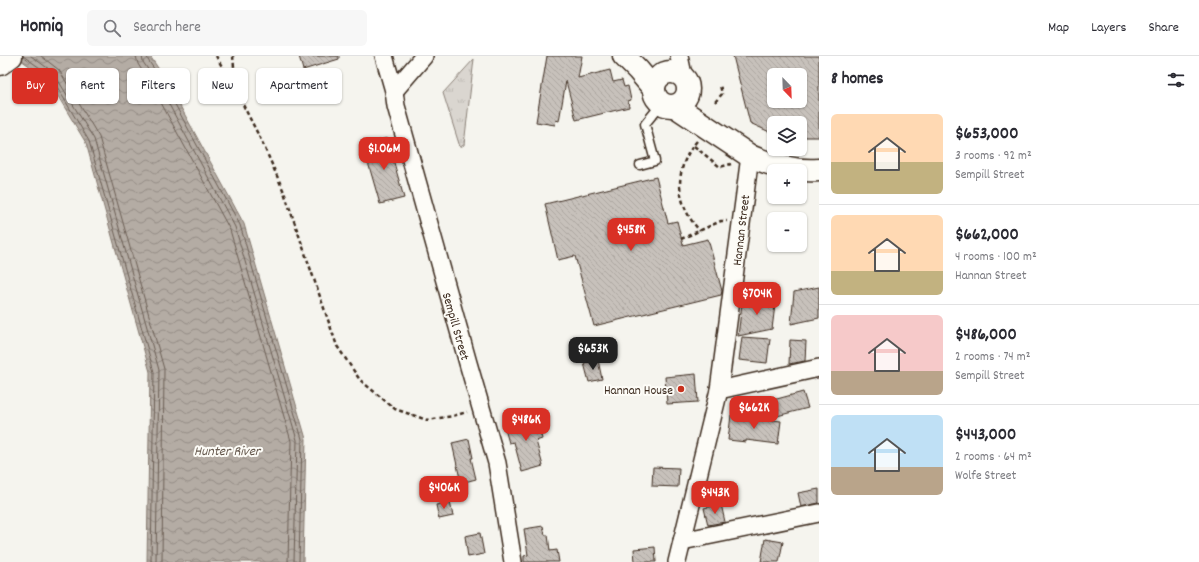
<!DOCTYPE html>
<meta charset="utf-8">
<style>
body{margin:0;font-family:Dekko,sans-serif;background:#f7f7f7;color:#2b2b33;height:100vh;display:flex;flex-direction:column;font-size:15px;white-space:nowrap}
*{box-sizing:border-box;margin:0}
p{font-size:13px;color:#7c7c81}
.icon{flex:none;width:22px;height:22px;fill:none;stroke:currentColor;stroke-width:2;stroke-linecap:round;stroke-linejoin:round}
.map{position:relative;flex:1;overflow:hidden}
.panel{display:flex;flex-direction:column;background:#fff;width:380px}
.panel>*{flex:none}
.top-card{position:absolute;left:12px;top:12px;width:380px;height:36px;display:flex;gap:8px}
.needle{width:26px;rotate:157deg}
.controls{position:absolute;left:767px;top:12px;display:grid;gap:8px}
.controls a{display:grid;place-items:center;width:40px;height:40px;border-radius:6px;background:#fff;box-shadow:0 1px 3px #0004;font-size:20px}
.price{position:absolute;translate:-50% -34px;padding:0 9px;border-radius:8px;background:#d93025;color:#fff;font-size:13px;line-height:26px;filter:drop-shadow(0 1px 2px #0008)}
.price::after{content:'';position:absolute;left:50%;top:24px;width:12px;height:9px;margin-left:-6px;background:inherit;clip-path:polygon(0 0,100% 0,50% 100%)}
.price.current{background:#222;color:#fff}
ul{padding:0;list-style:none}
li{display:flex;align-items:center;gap:12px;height:100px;padding:0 12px}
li+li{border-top:1px solid #e1e1e2}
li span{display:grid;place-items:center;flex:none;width:112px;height:80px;border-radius:6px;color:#555}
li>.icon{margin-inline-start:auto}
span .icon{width:48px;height:48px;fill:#fffc;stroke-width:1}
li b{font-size:17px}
h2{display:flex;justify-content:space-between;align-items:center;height:48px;padding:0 12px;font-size:17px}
.chip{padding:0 14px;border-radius:6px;background:#fff;box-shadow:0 1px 3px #0004;font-size:14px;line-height:36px}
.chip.current{background:#d93025;color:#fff}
header{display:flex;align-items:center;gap:24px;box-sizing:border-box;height:56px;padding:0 20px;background:#fff;border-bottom:1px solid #e1e1e2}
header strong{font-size:19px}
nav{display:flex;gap:22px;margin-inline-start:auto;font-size:14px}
.search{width:280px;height:36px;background:#f7f7f7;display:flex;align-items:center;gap:10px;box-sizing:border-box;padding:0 14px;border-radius:6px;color:#7c7c81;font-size:15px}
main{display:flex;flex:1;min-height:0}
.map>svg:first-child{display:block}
.grass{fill:url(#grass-tufts);stroke:#8a8077}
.water{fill:url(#water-waves);stroke:#84786e}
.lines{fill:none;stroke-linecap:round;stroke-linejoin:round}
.shore{stroke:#6b5e54;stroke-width:1}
.building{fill:url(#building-back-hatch);stroke:#3b2a1e;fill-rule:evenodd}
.service-casing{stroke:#3b2a1e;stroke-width:11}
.minor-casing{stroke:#3b2a1e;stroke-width:20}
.secondary-casing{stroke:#3b2a1e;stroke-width:25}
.path{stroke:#3b2a1e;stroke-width:2.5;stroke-dasharray:4 3;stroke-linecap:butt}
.service{stroke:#fdfcf7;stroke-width:8}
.minor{stroke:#fdfcf7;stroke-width:17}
.secondary{stroke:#fdfcf7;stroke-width:22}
.poi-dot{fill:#c8321e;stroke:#fdfcf7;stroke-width:1.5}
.labels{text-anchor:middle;stroke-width:4;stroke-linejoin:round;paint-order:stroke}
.street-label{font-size:13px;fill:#3b2a1e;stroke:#fdfcf7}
.poi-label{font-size:13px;fill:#3b2a1e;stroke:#fdfcf7;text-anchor:end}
.water-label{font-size:14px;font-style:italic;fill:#65584d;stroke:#fdfcf7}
</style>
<header>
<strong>Homiq</strong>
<div class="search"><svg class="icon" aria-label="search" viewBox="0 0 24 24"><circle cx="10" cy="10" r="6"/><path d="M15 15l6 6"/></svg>Search here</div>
<nav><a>Map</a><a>Layers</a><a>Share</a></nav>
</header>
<main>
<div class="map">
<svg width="819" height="506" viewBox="0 0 819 506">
<defs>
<pattern id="grass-tufts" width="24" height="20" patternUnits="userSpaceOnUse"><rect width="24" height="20" fill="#dad6d0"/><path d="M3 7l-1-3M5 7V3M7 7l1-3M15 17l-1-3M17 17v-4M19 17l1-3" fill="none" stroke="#bcb8b2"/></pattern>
<pattern id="water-waves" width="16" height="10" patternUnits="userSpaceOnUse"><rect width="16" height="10" fill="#b4aca4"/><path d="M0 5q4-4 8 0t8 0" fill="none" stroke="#948c85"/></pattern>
<pattern id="building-back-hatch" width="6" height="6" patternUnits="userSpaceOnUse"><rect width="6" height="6" fill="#c7c1bb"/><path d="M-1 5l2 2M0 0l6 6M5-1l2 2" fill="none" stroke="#aca6a0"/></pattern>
</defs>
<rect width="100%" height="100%" fill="#f5f4ee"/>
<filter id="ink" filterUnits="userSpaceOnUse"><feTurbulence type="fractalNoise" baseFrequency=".025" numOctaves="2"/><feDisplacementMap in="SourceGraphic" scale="8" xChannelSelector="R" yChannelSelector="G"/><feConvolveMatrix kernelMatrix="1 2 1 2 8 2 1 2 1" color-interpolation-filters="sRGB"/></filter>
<g filter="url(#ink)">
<path class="grass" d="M474,3L464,89L460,91L443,37Z"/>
<path class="water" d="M15,0H150L166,24L244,168L306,383L303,506H147L150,316L86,87L47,22Z"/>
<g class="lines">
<g class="shore">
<path d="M23,0L50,19L89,85L154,316L151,506"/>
<path d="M31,0L53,16L94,83L159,314L156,506"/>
<path d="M41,0L59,14L99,81L164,313L162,506"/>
<path d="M136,0L138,8L153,32L230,174L291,385L288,506"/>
<path d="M142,0L143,6L158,28L235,171L297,384L294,506"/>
<path d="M147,0L148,4L163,26L240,169L302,383L299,506"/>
</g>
</g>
<g class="building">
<path d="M299,0H339V3L303,14Z"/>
<path d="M547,0H582L578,22L610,14L613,26L622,24L624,31L628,30L631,44L628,45L629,51L576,64L566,25L559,65L556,64L555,69L536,66Z"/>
<path d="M733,0H819V81H800V67H774V78L750,67ZM774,19H800V45H774Z"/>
<path d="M387,82L404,142L380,148L363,89Z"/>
<path d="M656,121L668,167L677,165L683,189L708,183L722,235L721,239L594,270L575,200L558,204L545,148Z"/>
<path d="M819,231V262L791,268L794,236Z"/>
<path d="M776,241L772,273L738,280L742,248Z"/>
<path d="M742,281L770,283L767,307L739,304Z"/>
<path d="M790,284L806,285L805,305L789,308Z"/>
<path d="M598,304L602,323L589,326L584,307Z"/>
<path d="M696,318L698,346L667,348L665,321Z"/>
<path d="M803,336L808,352L777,360L773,344Z"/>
<path d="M731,359L781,365L778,388L746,384V386L728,384Z"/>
<path d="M536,360L542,383L536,385L543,410L522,416L514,386L509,387L505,373L510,372L509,367Z"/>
<path d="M469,383L473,402H471L476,423L461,427L452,387Z"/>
<path d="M653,411L679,412L678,431L652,430Z"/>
<path d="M819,433V447L801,451L798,437Z"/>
<path d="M450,446L453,460L439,463L436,449Z"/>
<path d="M721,448L725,466L708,469L704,452Z"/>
<path d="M543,470L545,479H548L550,495L557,494L559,506H524V500L528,499L524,473Z"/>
<path d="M480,477L484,498L468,501L465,480Z"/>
<path d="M765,483L783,486L779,506H761Z"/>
<path d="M655,491L656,506H635L634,493Z"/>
</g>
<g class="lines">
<defs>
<path id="service" d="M640,109L655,105L645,68L662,47"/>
<g id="minor">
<path d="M384,0L394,35L396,50L468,307L497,407L513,506"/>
<path d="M679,0L682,14L681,19"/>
<path d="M394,35L424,0"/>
<path d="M719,334L819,312"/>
<path d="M682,485L819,457"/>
<path d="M677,506L719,334L750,100"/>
</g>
<g id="secondary">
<path d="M624,0L638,14L654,33"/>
<path d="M0,8L11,0"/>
<circle cx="671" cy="33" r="17"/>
<path d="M675,50L750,100C771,109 796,116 819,114"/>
</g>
</defs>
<use href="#service" class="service-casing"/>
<use href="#minor" class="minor-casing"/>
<use href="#secondary" class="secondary-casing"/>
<g class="path">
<path d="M216,0L236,35L263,88L284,136L337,290L360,324L395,353L427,364L453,360L467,356"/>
<path d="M233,0L236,33"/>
<path d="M715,46L722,38L720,29"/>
<path d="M697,85C673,113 675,148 700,175"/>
<path d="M694,90L720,111L731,108"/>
<path d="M681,183L721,165H727"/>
</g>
<use href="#service" class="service"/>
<use href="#minor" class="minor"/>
<use href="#secondary" class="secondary"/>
</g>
</g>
<circle class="poi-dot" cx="681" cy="333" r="4"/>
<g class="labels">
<g class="street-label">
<text transform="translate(740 174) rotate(-83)" y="5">Hannan Street</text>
<text transform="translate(457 270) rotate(74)" y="5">Sempill Street</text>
</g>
<g class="poi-label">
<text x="673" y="338">Hannan House</text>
</g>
<g class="water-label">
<text x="227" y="399">Hunter River</text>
</g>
</g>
</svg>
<div class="controls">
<a><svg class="needle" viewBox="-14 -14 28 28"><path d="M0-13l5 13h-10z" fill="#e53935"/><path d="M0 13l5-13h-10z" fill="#7c7c81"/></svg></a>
<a><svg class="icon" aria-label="layers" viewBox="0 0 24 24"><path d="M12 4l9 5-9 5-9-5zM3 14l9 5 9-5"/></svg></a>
<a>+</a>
<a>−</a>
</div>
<b class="price" style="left:384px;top:115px">$1.06M</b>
<b class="price" style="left:631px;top:196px">$458K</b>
<b class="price" style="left:757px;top:260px">$704K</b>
<b class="price current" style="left:593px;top:315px">$653K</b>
<b class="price" style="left:754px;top:374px">$662K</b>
<b class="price" style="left:526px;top:386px">$486K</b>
<b class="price" style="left:444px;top:454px">$406K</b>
<b class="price" style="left:715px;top:459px">$443K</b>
<div class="top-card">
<a class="chip current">Buy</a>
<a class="chip">Rent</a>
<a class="chip">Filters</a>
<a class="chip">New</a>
<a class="chip">Apartment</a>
</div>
</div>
<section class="panel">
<h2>8 homes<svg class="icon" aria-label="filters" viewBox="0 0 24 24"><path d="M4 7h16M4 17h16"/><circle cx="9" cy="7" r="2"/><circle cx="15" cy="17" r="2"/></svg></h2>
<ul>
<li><span style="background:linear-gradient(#ffd9b3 60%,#c2b280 0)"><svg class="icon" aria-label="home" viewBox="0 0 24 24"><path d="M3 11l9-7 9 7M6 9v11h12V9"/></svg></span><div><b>$653,000</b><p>3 rooms · 92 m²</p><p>Sempill Street</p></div></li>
<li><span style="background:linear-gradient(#ffd9b3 70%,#c2b280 0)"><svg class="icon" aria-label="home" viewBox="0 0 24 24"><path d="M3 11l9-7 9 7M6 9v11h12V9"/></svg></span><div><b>$662,000</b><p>4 rooms · 100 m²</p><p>Hannan Street</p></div></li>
<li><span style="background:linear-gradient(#f6c9c9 70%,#b9a48a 0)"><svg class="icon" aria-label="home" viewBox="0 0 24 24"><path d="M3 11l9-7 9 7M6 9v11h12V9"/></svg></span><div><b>$486,000</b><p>2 rooms · 74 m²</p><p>Sempill Street</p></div></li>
<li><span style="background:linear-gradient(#bfe0f5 65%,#b9a48a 0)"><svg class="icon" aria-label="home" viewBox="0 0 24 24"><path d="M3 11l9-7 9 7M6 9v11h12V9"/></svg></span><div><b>$443,000</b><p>2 rooms · 64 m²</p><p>Wolfe Street</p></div></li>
</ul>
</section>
</main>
